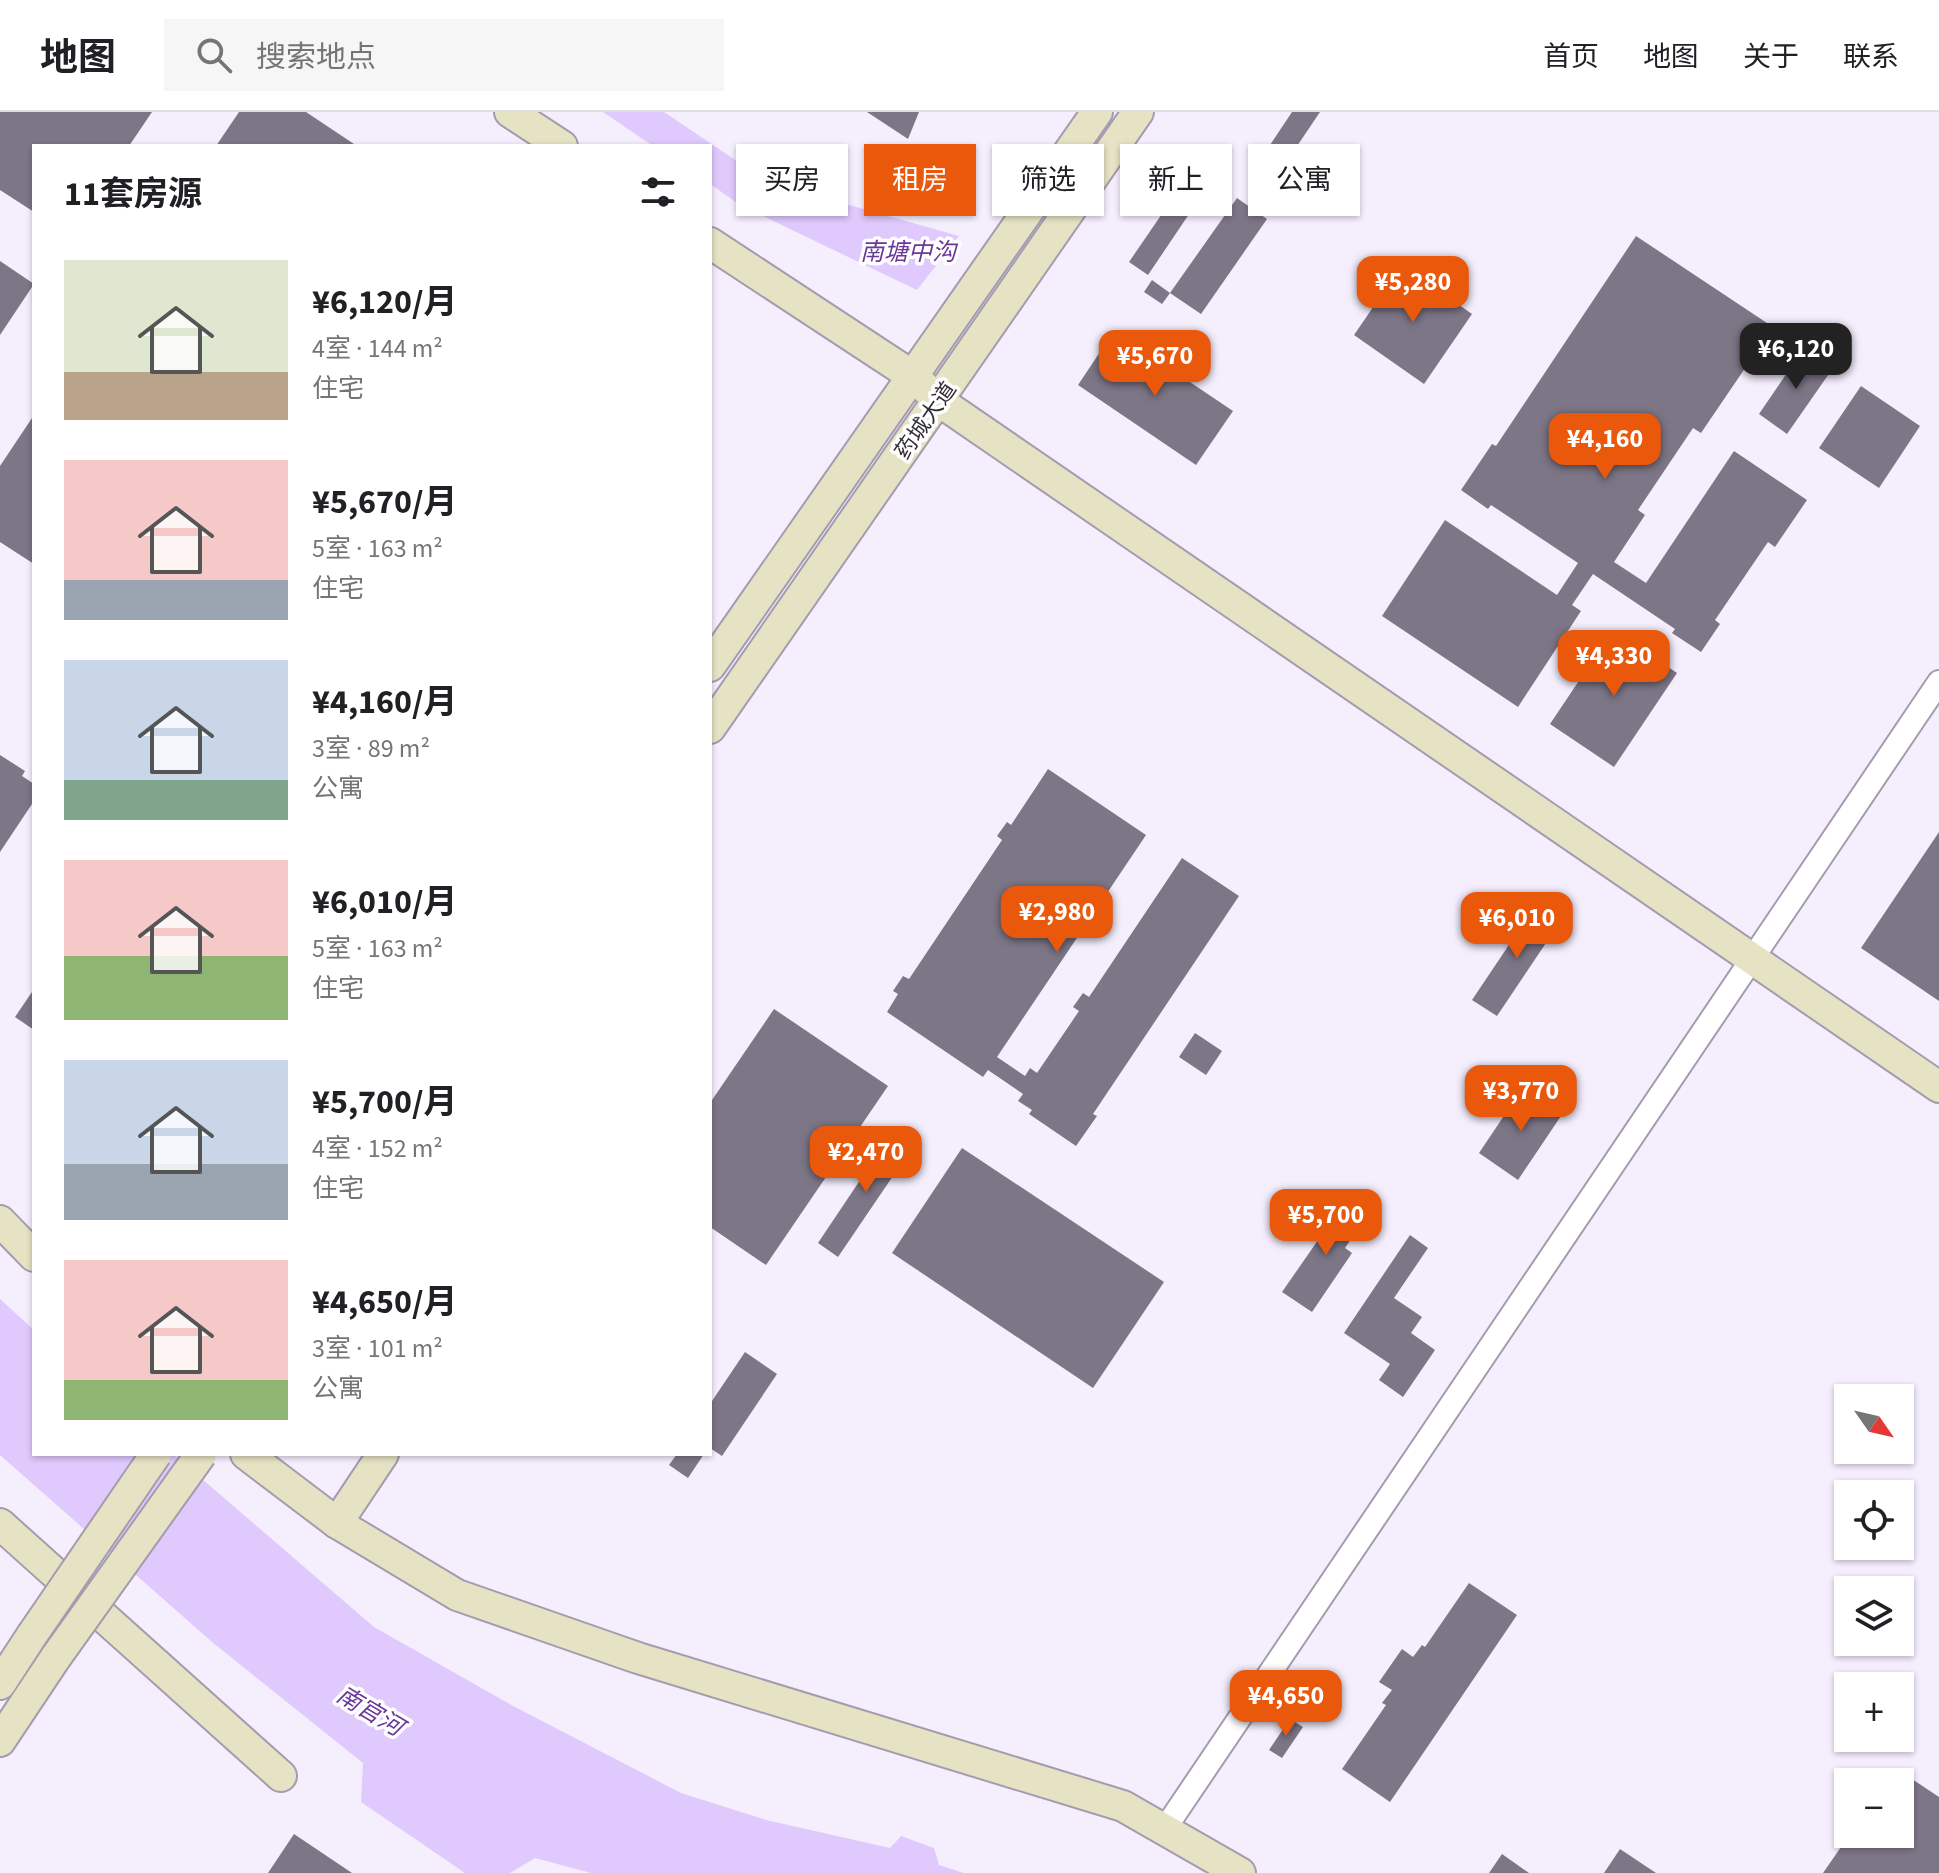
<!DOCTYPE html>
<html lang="zh">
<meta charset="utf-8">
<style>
body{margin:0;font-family:"Source Sans 3","Noto Sans SC",sans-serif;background:#f6f6f6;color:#202124;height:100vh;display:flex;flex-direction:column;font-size:30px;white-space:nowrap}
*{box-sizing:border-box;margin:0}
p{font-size:26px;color:#757577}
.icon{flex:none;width:44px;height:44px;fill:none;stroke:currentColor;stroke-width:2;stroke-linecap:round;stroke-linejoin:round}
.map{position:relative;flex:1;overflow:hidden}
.panel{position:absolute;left:32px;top:32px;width:680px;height:1312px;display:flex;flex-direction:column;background:#fff;border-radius:0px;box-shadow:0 2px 6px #0004}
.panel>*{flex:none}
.top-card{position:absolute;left:736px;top:32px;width:760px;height:72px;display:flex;gap:16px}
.needle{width:52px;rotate:124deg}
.fabs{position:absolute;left:1834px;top:1272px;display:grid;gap:16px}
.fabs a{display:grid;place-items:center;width:80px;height:80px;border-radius:0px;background:#fff;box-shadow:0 2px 6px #0004;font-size:40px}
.price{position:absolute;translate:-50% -68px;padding:0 18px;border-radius:16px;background:#ea580c;color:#fff;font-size:26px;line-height:52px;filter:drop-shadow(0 2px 4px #0008)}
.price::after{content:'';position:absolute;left:50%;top:48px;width:24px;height:18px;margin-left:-12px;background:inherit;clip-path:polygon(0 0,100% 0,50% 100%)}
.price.selected{background:#222;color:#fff}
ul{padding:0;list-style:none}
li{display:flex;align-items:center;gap:24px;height:200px;padding:0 32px}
li span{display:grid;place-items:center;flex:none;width:224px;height:160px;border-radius:0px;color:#555}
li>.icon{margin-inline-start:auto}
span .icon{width:96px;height:96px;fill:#fffc;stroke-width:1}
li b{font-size:34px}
h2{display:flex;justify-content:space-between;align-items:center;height:96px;padding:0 32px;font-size:34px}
.chip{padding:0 28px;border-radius:0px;background:#fff;box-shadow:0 2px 6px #0004;font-size:28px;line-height:72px}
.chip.selected{background:#ea580c;color:#fff}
header{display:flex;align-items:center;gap:48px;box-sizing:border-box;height:112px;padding:0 40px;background:#fff;border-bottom:2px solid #e0e0e0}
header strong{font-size:38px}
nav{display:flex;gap:44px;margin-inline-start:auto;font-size:28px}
.search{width:560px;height:72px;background:#f6f6f6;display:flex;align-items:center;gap:20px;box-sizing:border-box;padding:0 28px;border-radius:0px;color:#757577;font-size:30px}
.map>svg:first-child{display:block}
.water{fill:#e0c9fd}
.building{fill:#7d7687}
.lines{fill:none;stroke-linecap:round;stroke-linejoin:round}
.street-casing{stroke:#a49cae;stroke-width:26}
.secondary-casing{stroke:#a49cae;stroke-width:34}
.street{stroke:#fff;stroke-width:22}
.secondary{stroke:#e6e2c4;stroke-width:30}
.secondary-bridge-casing{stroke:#a49cae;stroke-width:34;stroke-linecap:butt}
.secondary-bridge{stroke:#e6e2c4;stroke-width:30}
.labels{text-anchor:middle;stroke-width:7;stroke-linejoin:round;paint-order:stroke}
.street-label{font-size:22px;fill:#302d34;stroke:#fefefe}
.water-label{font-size:24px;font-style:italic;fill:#693898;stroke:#fefefe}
</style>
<header>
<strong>地图</strong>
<div class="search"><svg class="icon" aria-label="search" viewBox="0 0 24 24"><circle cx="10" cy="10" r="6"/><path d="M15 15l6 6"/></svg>搜索地点</div>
<nav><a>首页</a><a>地图</a><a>关于</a><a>联系</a></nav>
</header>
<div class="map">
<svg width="1939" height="1761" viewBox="0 0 1939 1761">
<rect width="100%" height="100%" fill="#f4eefd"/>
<g class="water">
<path d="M603,0H664L753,60L810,82L959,124L917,178L740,93L710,72V34H653Z"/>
<path d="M0,1187L34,1218V1342H173L374,1515L515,1595L681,1681L766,1708L890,1736L901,1724L934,1736L939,1753L964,1761H591L535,1746L510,1761H465L361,1690L363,1651L212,1530L0,1343Z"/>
</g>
<g class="building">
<path d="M0,0H152L129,34H34V100L0,78Z"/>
<path d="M239,0H306L357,34H216Z"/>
<path d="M867,0H919L908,27Z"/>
<path d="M1292,0H1320L1283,55L1264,42Z"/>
<path d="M1192,58L1210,71L1148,163L1129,150Z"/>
<path d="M1237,86L1267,107L1201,202L1170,181Z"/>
<path d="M1636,124L1773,215L1701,321L1693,316L1638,398L1645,403L1614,450L1646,471L1734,339L1807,388L1775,435L1768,430L1715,508L1720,512L1701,540L1672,521L1675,517L1593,462L1572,493L1581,499L1518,595L1382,504L1445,408L1557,483L1578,451L1491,393L1488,397L1461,378L1492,332L1496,334Z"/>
<path d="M0,149L34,172L0,223Z"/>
<path d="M1402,153L1472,202L1424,272L1354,223Z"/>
<path d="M1152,168L1170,181L1162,192L1144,180Z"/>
<path d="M1114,219L1233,299L1196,353L1078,273Z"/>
<path d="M1804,236L1833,256L1787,322L1759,302Z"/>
<path d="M1861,274L1920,314L1879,376L1819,336Z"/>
<path d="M34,303V452L0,430V354Z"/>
<path d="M1613,518L1677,561L1614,655L1550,612Z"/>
<path d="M0,643L25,659L22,664L34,672V689L0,740Z"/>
<path d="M1048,657L1146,723L997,945L1025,964L1030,956L1037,961L1079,899L1073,895L1083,881L1089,885L1182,746L1239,784L1093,1002L1097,1004L1076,1034L1029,1002L1032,998L1018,989L1023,982L988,958L983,965L887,900L898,882L893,879L903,864L909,867L1002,728L997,724L1007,710L1011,713Z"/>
<path d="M1939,720V889L1861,836Z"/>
<path d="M1537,791L1562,807L1497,904L1472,888Z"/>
<path d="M34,877V918L15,905Z"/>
<path d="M774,897L888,974L766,1153L710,1115V991Z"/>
<path d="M1195,921L1222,939L1206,963L1179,945Z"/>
<path d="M1524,974L1563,1001L1518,1068L1479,1041Z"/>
<path d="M893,1019L914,1033L838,1145L818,1131Z"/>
<path d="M962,1036L1164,1170L1093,1276L892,1141Z"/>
<path d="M1348,1085L1369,1100L1345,1136L1352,1141L1312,1200L1282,1180Z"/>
<path d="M1410,1123L1428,1136L1394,1186L1422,1205L1411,1221L1435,1238L1403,1285L1379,1268L1390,1252L1344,1221Z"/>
<path d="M745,1240L777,1262L722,1344L710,1336V1292Z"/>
<path d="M677,1342H704L688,1366L669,1353Z"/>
<path d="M1469,1471L1517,1503L1390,1690L1342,1657L1386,1593L1382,1591L1392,1578L1379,1570L1402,1537L1413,1545L1422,1533L1425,1535Z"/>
<path d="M1290,1607L1303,1615L1282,1646L1269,1638Z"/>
<path d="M1900,1659L1939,1685V1761H1823L1850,1722H1900Z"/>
<path d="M294,1722L352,1761H268Z"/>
<path d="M1620,1737L1656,1761H1604Z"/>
<path d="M1502,1742L1529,1761H1489Z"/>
</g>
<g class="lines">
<defs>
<path id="street" d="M1164,1718L1939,570"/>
<g id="secondary">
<path d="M510,0L562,34"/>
<path d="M710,131L914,265L939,289L1939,975"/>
<path d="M710,554L1097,0"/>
<path d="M710,616L1138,0"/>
<path d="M0,1109L34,1144"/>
<path d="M246,1342L337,1411L457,1483L638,1546L1123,1694L1240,1761"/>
<path d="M337,1411L383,1342"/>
<path d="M0,1412L281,1664"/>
<path d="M0,1572L32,1523"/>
<path d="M0,1629L56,1545"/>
</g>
</defs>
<use href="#street" class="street-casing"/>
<use href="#secondary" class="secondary-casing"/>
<use href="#street" class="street"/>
<use href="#secondary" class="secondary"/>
<defs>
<g id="secondary-bridge">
<path d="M32,1523L156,1342"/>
<path d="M56,1545L201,1342"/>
</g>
</defs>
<use href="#secondary-bridge" class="secondary-bridge-casing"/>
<use href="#secondary-bridge" class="secondary-bridge"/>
</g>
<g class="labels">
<g class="street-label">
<text transform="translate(925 308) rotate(-55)" y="8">药城大道</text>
</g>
<g class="water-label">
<text x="908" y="148">南塘中沟</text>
<text transform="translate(370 1599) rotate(31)" y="8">南官河</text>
</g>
</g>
</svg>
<div class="fabs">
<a><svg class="needle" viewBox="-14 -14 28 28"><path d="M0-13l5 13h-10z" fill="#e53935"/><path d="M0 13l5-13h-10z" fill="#757577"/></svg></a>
<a><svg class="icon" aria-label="locate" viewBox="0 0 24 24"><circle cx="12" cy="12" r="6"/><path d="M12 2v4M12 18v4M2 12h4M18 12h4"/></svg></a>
<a><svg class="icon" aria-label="layers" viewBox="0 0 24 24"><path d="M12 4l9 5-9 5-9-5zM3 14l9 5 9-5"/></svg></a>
<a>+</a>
<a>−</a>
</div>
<b class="price" style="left:1413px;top:212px">¥5,280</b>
<b class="price selected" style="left:1796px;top:279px">¥6,120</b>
<b class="price" style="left:1155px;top:286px">¥5,670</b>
<b class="price" style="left:1605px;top:369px">¥4,160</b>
<b class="price" style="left:1614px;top:586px">¥4,330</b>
<b class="price" style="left:1057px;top:842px">¥2,980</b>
<b class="price" style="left:1517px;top:848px">¥6,010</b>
<b class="price" style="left:1521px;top:1021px">¥3,770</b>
<b class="price" style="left:866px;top:1082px">¥2,470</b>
<b class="price" style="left:1326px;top:1145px">¥5,700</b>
<b class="price" style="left:1286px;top:1626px">¥4,650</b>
<div class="top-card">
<a class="chip">买房</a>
<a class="chip selected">租房</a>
<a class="chip">筛选</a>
<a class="chip">新上</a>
<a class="chip">公寓</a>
</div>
<section class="panel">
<h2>11套房源<svg class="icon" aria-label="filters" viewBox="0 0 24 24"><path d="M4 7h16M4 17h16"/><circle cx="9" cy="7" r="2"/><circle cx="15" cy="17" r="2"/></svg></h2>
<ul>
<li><span style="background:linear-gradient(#dfe7d0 70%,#b9a48a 0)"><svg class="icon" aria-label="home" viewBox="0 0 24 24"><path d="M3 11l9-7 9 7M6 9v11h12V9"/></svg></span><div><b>¥6,120/月</b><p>4室 · 144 m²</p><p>住宅</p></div></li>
<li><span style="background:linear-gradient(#f6c9c9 75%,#9aa5b1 0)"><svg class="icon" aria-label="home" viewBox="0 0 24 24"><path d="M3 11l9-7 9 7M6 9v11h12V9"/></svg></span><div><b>¥5,670/月</b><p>5室 · 163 m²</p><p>住宅</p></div></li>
<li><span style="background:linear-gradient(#c9d6e8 75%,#7fa58c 0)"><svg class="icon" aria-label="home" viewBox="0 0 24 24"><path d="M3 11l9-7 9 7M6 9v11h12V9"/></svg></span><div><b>¥4,160/月</b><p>3室 · 89 m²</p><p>公寓</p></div></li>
<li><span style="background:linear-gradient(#f6c9c9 60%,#8fb573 0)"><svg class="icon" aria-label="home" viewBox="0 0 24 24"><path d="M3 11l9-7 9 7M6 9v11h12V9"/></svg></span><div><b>¥6,010/月</b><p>5室 · 163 m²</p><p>住宅</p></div></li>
<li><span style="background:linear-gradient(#c9d6e8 65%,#9aa5b1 0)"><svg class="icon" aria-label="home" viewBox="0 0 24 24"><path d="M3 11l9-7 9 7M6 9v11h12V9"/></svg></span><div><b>¥5,700/月</b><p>4室 · 152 m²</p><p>住宅</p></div></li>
<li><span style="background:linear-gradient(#f6c9c9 75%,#8fb573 0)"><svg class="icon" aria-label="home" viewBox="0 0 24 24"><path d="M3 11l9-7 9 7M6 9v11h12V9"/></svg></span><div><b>¥4,650/月</b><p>3室 · 101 m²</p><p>公寓</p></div></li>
</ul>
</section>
</div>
